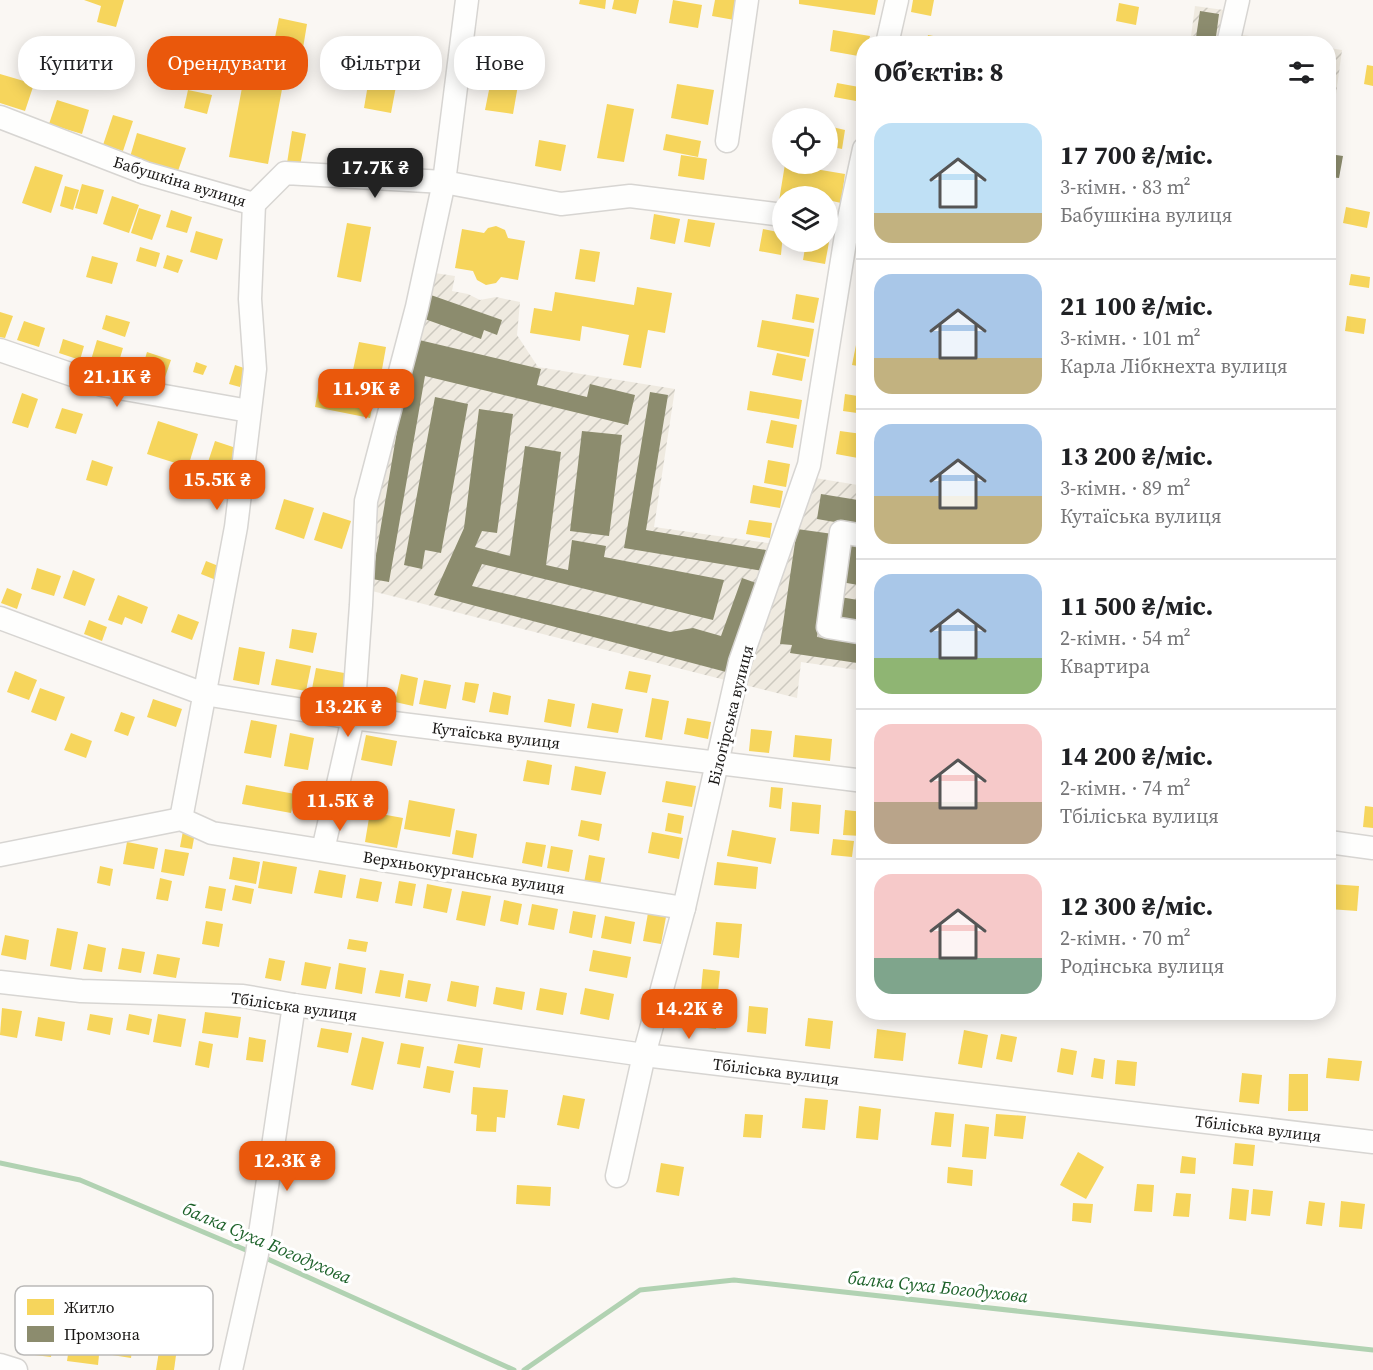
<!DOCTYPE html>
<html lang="uk">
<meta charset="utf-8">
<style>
body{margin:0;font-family:"Source Serif 4",serif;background:#f2f2f2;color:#202124;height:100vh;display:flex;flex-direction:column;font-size:22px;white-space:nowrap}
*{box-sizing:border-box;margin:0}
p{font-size:20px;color:#757577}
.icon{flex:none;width:33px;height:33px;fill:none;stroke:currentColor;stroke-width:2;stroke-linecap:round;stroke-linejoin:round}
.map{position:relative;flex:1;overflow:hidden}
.panel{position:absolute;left:856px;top:36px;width:480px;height:984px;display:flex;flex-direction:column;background:#fff;border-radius:24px;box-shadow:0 3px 15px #0003}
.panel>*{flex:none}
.top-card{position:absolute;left:18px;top:36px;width:570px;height:54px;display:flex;gap:12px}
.tools{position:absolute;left:772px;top:108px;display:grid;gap:12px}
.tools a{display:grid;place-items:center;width:66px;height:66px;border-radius:50%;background:#fff;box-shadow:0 3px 15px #0003;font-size:30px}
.price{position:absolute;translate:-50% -51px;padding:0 14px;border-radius:12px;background:#ea580c;color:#fff;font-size:20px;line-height:39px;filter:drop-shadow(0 2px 3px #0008)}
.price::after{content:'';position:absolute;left:50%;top:36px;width:18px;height:14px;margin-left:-9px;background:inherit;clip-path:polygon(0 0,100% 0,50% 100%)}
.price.active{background:#222;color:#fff}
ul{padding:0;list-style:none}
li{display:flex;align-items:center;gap:18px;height:150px;padding:0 18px}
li+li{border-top:2px solid #e0e0e0}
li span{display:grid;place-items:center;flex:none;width:168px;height:120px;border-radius:18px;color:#555}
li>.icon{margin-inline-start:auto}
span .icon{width:72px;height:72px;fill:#fffc;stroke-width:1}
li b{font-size:26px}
h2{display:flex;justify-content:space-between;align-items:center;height:72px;padding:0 18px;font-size:26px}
.pill{padding:0 21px;border-radius:24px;background:#fff;box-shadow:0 3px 15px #0003;font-size:21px;line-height:54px}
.pill.active{background:#ea580c;color:#fff}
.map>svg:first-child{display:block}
.industrial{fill:url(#industrial-furrows)}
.homes{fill:#f6d55c}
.industry{fill:#8c8c6e}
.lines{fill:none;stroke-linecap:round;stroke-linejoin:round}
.stream{stroke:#b1d2b2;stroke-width:5}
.minor-casing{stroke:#d7d5d2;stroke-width:25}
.minor{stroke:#fefefd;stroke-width:22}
.labels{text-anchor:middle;stroke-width:6;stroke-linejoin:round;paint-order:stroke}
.street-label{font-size:16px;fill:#181614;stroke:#fff}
.water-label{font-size:18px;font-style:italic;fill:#1c6129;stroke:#fff}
.key{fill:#fff;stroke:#bab9b8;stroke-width:1.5}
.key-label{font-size:16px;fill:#181614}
</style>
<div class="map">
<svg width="1373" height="1370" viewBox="0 0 1373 1370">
<defs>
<pattern id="industrial-furrows" width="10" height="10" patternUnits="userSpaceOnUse" patternTransform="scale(1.5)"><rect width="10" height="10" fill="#efeae0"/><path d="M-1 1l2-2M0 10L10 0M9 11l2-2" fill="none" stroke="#ccc8bf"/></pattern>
</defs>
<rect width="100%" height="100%" fill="#faf7f3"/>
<g class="industrial">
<path d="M1195,6L1238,12L1235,34L1300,43L1190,44Z"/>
<path d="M1329,48L1342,50L1329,146Z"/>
<path d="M428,272L455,276L452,291L468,294L480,300L496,297L520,302L517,335L538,367L675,389L654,527L775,544L809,477L864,486V671L801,662L797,698L364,589L369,500Z"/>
</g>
<g class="homes">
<path d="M84,0H124L116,27L97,22L101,6Z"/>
<path d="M580,0H606L605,9L579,4Z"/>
<path d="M614,0H639L636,14L612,9Z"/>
<path d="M673,0L702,5L698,28L669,23Z"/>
<path d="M715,0H744L740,21L712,16Z"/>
<path d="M799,0H878L875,15L799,4Z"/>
<path d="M913,0H934L931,16L911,12Z"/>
<path d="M1119,3L1139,7L1136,25L1116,21Z"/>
<path d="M279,18L307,24L303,48L274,42Z"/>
<path d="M833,30L870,36L868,44H864V57L830,51Z"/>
<path d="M928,35L965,42V44H926Z"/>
<path d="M373,55L401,60L391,113L364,108Z"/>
<path d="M1367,65L1373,66V86L1364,84Z"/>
<path d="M0,74L34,84L25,111L0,103Z"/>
<path d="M244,77L283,84L268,164L229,157Z"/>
<path d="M491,80L518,85L513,114L485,110Z"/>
<path d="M837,83L859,87L856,101L834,97Z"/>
<path d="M677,84L714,90L708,125L671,118Z"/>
<path d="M188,90L212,95L207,114L184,108Z"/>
<path d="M57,100L89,110L82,134L49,124Z"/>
<path d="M607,104L634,109L624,162L597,158Z"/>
<path d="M113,115L133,121L123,151L103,145Z"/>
<path d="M828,126L845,130L842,149L828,146Z"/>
<path d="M292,131L306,134L300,166L287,163Z"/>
<path d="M137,133L186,148L178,171L130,157Z"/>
<path d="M666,134L701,141L698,157L663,150Z"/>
<path d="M539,140L566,145L561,171L535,166Z"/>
<path d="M681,155L707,159L704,180L678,176Z"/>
<path d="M785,164L845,174L841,203L828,200V196H783V202L779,201Z"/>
<path d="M35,166L63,175L51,213L22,203Z"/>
<path d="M82,184L104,190L97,214L75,208Z"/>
<path d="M65,186L79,190L73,210L60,206Z"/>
<path d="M112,196L139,205L129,233L103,224Z"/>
<path d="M1346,207L1370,212L1367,228L1343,223Z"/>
<path d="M139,208L161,215L152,240L131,233Z"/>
<path d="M171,210L192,217L187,233L166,227Z"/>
<path d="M654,214L680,219L675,244L650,239Z"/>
<path d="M688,219L715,223L710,247L684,242Z"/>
<path d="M347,223L371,227L361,282L337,277Z"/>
<path d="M496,226L505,230L508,238L525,241L518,280L501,277L496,283L486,285L477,280L473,271L455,268L462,229L484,233L488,228Z"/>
<path d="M763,229L783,233L781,255L759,251Z"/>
<path d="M196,231L223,239L217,260L190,252Z"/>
<path d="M806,242H829L825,264L803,260Z"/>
<path d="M140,247L160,253L156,267L136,261Z"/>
<path d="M580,249L600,252L595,282L575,279Z"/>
<path d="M167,255L183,260L178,273L163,268Z"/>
<path d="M92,256L118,263L112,284L86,277Z"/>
<path d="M1351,274L1370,277L1369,288L1349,285Z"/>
<path d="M637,287L672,293L665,333L648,330L641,368L623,365L629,335L582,326L580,341L530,333L534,308L552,311L555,292L634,305Z"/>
<path d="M796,294L819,298L814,323L792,319Z"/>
<path d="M0,312L13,316L5,338L0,337Z"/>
<path d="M106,315L130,322L125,337L102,329Z"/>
<path d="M1347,316L1366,319L1364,334L1345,331Z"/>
<path d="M762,320L814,329L809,357L757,347Z"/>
<path d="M24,321L45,328L39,347L17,340Z"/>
<path d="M63,339L84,346L80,360L59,353Z"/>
<path d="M97,340L123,348L117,368L91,360Z"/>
<path d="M857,340L864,341V367L852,365Z"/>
<path d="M359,342L386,347L381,375L353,370Z"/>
<path d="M147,352L171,360L164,380L141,372Z"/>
<path d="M777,353L806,359L802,381L772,375Z"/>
<path d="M196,362L207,366L203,375L193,372Z"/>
<path d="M235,365L247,369L240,387L229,384Z"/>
<path d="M320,379L376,389L370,418L315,407Z"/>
<path d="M750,391L802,400L799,419L747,410Z"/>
<path d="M22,393L38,399L28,428L12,423Z"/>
<path d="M845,394L864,397V414L843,411Z"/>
<path d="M62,408L83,414L76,434L55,428Z"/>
<path d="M771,420L797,425L793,448L766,443Z"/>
<path d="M158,421L198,434L188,467L147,454Z"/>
<path d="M840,431L862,434L858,458L836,454Z"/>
<path d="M215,441L242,450L234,477L206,468Z"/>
<path d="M92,460L113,467L107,486L86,480Z"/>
<path d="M768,460L790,464L786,487L764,483Z"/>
<path d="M753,485L783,491L780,508L750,503Z"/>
<path d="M284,499L314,508L304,539L275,529Z"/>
<path d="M323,512L351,521L342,549L314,540Z"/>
<path d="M749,520L772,523L770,538L746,534Z"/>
<path d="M206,561L221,567L216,580L201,574Z"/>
<path d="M37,568L61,576L54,596L31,589Z"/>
<path d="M73,570L95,579L85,606L63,598Z"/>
<path d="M7,588L22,594L17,609L1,603Z"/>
<path d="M118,595L148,607L142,624L125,617L122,625L108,620Z"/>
<path d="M178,614L199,622L192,640L171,632Z"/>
<path d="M89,620L107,627L102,641L84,634Z"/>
<path d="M292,629L317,633L313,653L289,648Z"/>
<path d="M239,647L265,652L259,685L233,680Z"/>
<path d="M276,659L311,666L306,691L271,685Z"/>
<path d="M316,668L350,674L346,695L312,689Z"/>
<path d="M15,671L37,680L29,700L7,692Z"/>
<path d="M629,671L651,675L647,693L625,689Z"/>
<path d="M401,674L418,678L413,706L395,702Z"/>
<path d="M424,680L451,685L446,709L419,704Z"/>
<path d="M465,682L479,684L475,703L462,700Z"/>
<path d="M40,688L65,697L56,721L31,712Z"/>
<path d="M493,692L511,696L508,715L489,712Z"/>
<path d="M652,698L669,701L662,740L645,737Z"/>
<path d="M153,699L182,709L176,727L147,717Z"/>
<path d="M548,699L575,704L571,727L544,722Z"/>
<path d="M592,703L623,709L618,733L587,728Z"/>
<path d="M121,712L135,717L128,736L114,731Z"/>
<path d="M687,718L711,722L708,739L684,734Z"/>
<path d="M251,720L277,725L271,758L244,753Z"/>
<path d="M751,729L772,731L769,753L749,751Z"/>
<path d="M71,733L92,741L86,758L64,750Z"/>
<path d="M290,733L314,738L308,770L284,766Z"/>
<path d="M366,735L397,741L392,766L361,760Z"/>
<path d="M795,735L832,739L830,761L793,757Z"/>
<path d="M527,760L552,765L549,785L523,781Z"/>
<path d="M575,766L606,772L601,795L571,790Z"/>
<path d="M666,781L696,786L692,807L662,802Z"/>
<path d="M246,785L295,794L291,813L242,804Z"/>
<path d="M771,787L783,788L781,809L769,807Z"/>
<path d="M409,800L455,809L450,837L404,829Z"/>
<path d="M792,802L821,805L819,834L790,831Z"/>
<path d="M1365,806L1373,807V828L1363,827Z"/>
<path d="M845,810L864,812L862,836L843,835Z"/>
<path d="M370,812L403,818L397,848L365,842Z"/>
<path d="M668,813L684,816L681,834L665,831Z"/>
<path d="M581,820L602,824L599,841L578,836Z"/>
<path d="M456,830L477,834L473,858L452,854Z"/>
<path d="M732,830L776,838L771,864L727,856Z"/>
<path d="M183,831L195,833L192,849L180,847Z"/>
<path d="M652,832L683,838L679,859L648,853Z"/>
<path d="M833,839L854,841L852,857L831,855Z"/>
<path d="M127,842L158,848L154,869L123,864Z"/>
<path d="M526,842L546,845L542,867L522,863Z"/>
<path d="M551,846L573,850L569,872L547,868Z"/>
<path d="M165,849L189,853L184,876L161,872Z"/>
<path d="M589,855L605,858L600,886L584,883Z"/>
<path d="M233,857L260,862L256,884L229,879Z"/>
<path d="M263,861L297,867L292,894L258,888Z"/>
<path d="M717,862L758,867L756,889L714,885Z"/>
<path d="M100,866L113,869L110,886L97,883Z"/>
<path d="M319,870L346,875L342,898L314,893Z"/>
<path d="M160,878L172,881L168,901L156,899Z"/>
<path d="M360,878L382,882L378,902L356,898Z"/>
<path d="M399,881L416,884L412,906L395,903Z"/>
<path d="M427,884L452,889L447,913L423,908Z"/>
<path d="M1330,884L1359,886L1357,911L1329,909Z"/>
<path d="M235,885L254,889L251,904L232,900Z"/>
<path d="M209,886L226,889L222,911L205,908Z"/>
<path d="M462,891L491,896L485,926L456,920Z"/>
<path d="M504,900L522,904L518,925L500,921Z"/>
<path d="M532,904L558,909L554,930L528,925Z"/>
<path d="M573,911L596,915L592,938L569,933Z"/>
<path d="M648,913L666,917L661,944L643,941Z"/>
<path d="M605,916L635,922L631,944L601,938Z"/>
<path d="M206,921L223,924L219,947L202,944Z"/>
<path d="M716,922L742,924L739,958L713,955Z"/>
<path d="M57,928L78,932L71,970L50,966Z"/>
<path d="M5,935L29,940L26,960L1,955Z"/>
<path d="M349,939L368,942L366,952L347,949Z"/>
<path d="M88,944L106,948L102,972L83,969Z"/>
<path d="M122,948L145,952L141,973L118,969Z"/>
<path d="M593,950L631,957L627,978L589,971Z"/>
<path d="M157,954L180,958L176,978L153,974Z"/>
<path d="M269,958L285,961L281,981L265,978Z"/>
<path d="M305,962L331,967L326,989L301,985Z"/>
<path d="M339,963L366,968L362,994L335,989Z"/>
<path d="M703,969L720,971L718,992L701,991Z"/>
<path d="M380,970L404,974L400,997L375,993Z"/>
<path d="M408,980L431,984L427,1002L405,998Z"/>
<path d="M451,981L479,986L476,1007L447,1001Z"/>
<path d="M496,987L525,992L522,1010L493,1004Z"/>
<path d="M540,988L567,993L563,1015L536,1010Z"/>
<path d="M585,988L614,994L609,1020L580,1014Z"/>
<path d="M694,998L719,1001L716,1029L691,1026Z"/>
<path d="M749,1006L768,1008L766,1034L747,1032Z"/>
<path d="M2,1008L22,1011L17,1038L0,1035Z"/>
<path d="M205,1012L241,1017L238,1038L202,1033Z"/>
<path d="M90,1014L113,1018L110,1035L87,1030Z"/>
<path d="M129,1014L152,1019L149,1035L126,1030Z"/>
<path d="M158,1014L186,1019L181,1047L153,1042Z"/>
<path d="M38,1017L65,1022L62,1041L35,1036Z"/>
<path d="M808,1018L833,1021L830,1049L805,1046Z"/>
<path d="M321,1028L352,1033L348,1053L317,1047Z"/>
<path d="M877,1029L906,1033L903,1061L874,1058Z"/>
<path d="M964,1030L988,1035L982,1068L958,1064Z"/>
<path d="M1001,1034L1017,1037L1012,1062L996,1059Z"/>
<path d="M249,1037L266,1040L263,1062L246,1060Z"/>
<path d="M362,1037L384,1042L373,1090L351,1085Z"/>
<path d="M199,1041L213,1044L209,1068L195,1065Z"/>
<path d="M401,1043L424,1047L420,1068L397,1064Z"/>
<path d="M458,1044L483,1048L480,1068L454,1063Z"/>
<path d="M1061,1048L1077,1051L1073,1075L1057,1072Z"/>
<path d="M1094,1058L1105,1060L1103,1079L1091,1077Z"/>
<path d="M1328,1058L1362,1061L1359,1081L1326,1078Z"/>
<path d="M1117,1060L1137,1062L1135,1086L1115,1084Z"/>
<path d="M427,1066L454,1071L450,1093L423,1088Z"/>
<path d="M1242,1073L1262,1075L1259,1104L1239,1102Z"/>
<path d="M1289,1074H1308V1111H1288Z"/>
<path d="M473,1087L508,1090L505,1118L497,1117L496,1132L476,1131L477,1115L471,1114Z"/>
<path d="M563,1095L585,1099L579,1129L557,1125Z"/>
<path d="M805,1098L828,1100L825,1130L802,1128Z"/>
<path d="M859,1106L881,1109L878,1140L856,1138Z"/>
<path d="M935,1112L954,1114L951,1147L931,1145Z"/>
<path d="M745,1114L763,1115L761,1138L743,1137Z"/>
<path d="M996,1114L1026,1116L1023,1139L994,1136Z"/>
<path d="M965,1124L989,1127L986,1159L962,1157Z"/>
<path d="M1235,1143L1255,1145L1253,1166L1233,1164Z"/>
<path d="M1078,1152L1104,1167L1086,1199L1060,1185Z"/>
<path d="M1182,1156L1196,1158L1195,1174L1180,1173Z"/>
<path d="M661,1163L684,1167L679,1196L656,1192Z"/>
<path d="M948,1167L973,1170L972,1186L947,1183Z"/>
<path d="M1137,1184L1154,1185L1152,1212L1134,1211Z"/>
<path d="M517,1185L551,1187L550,1206L516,1204Z"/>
<path d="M1232,1188L1249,1190L1246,1221L1229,1219Z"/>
<path d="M1253,1189L1273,1191L1270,1216L1251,1214Z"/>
<path d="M1176,1193L1191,1194L1189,1217L1173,1216Z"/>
<path d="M1309,1201L1325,1203L1322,1226L1306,1224Z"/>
<path d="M1341,1201L1365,1204L1362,1229L1339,1227Z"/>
<path d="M1073,1203L1093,1204L1091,1223L1072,1221Z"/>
<path d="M29,1333L54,1336L51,1357L26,1354Z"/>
<path d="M115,1333L134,1336L131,1358L112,1355Z"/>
<path d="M70,1341L100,1345L98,1365L67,1361Z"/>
<path d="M160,1345L177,1348L174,1370H156Z"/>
</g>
<g class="industry">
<path d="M1200,11L1219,14L1215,44H1195Z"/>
<path d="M1329,154L1343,156L1339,178L1329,177Z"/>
<path d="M428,294L502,320L497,335L484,330L481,339L419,317Z"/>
<path d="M415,339L541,369L537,385L587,397L590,384L635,395L628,425L425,376L389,582L372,579L407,372Z"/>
<path d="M650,392L668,395L646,530L766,550L763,571L624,548Z"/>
<path d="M435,397L468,404L441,553L425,550L422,569L404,565Z"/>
<path d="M479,409L513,414L497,533L482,531L475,547L510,556L525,446L561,452L546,565L568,570L572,540L606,546L604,557L724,580L713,620L482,564L472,586L670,632L693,628L721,636L742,578L759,584L730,673L434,595L464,528Z"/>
<path d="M582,431L622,435L609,536L570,531Z"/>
<path d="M821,494L864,501V527L817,519Z"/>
<path d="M797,529L833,534L817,637L864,644V664L790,653L792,645L780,644Z"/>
<path d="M848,541L864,544V586L841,582Z"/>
<path d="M840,597L864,601V624L836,620Z"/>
</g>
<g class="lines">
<g class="stream">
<path d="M0,1163L80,1180L253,1253"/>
<path d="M261,1256L514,1370"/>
<path d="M524,1370L640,1290L734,1280L1373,1350"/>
</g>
<defs>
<g id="minor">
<path d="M887,44L897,0"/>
<path d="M1228,44L1238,0"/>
<path d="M0,117L145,173L254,204L285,173L444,182L561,204L630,196L783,215"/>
<path d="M727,141L747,0"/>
<path d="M0,350L102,385L249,411"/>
<path d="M864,536L841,532L828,627L864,633"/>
<path d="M0,618L204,694L353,718L864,781"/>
<path d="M181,819L236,527L255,369L250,299L254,204"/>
<path d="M1329,842L1373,848"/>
<path d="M323,850L353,718L361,605L366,501L417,307L444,182L467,0"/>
<path d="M0,855L181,819L212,833L684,908"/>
<path d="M0,982L81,991L243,996L294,1005L644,1055L1373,1142"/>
<path d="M617,1176L644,1055L684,908L740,662L809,465L848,223L864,149"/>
<path d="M0,1365L16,1370"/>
<path d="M231,1370L257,1254L294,1005"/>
</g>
</defs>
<use href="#minor" class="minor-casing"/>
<use href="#minor" class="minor"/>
</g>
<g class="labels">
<g class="street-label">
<text transform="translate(180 181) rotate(17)" y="6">Бабушкіна вулиця</text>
<text transform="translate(730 715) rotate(-76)" y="6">Білогірська вулиця</text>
<text transform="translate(496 735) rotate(7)" y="6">Кутаїська вулиця</text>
<text transform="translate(464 872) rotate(9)" y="6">Верхньокурганська вулиця</text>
<text transform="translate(294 1006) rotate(8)" y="6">Тбіліська вулиця</text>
<text transform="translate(776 1071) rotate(7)" y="6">Тбіліська вулиця</text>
<text transform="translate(1258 1128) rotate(7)" y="6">Тбіліська вулиця</text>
</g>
<g class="water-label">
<text transform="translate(267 1243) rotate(23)" y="6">балка Суха Богодухова</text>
<text transform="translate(938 1287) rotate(6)" y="6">балка Суха Богодухова</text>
</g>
</g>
<rect x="15" y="1286" width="198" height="69" rx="9" class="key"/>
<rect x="27" y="1299" width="27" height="16" fill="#f6d55c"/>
<rect x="27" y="1326" width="27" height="16" fill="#8c8c6e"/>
<g class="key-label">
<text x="64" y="1313">Житло</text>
<text x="64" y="1340">Промзона</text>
</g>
</svg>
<div class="tools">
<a><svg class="icon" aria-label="locate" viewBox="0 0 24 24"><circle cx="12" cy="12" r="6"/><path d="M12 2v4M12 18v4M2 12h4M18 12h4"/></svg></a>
<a><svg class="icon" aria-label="layers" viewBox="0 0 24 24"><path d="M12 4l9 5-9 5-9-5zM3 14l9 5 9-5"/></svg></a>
</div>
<b class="price active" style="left:375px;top:199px">17.7K ₴</b>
<b class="price" style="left:117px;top:408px">21.1K ₴</b>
<b class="price" style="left:366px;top:420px">11.9K ₴</b>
<b class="price" style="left:217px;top:511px">15.5K ₴</b>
<b class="price" style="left:348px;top:738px">13.2K ₴</b>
<b class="price" style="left:340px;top:832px">11.5K ₴</b>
<b class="price" style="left:689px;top:1040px">14.2K ₴</b>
<b class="price" style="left:287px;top:1192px">12.3K ₴</b>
<div class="top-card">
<a class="pill">Купити</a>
<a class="pill active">Орендувати</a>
<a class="pill">Фільтри</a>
<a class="pill">Нове</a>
</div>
<section class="panel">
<h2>Об’єктів: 8<svg class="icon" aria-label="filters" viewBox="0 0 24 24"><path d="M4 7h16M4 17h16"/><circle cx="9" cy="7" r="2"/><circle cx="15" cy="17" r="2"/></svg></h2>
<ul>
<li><span style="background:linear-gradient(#bfe0f5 75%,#c2b280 0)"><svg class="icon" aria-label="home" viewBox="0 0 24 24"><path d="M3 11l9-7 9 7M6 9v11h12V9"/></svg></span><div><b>17 700 ₴/міс.</b><p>3-кімн. · 83 m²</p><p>Бабушкіна вулиця</p></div></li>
<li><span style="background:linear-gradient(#a9c7e8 70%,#c2b280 0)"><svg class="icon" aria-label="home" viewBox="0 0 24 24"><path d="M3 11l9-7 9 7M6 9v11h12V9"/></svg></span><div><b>21 100 ₴/міс.</b><p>3-кімн. · 101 m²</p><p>Карла Лібкнехта вулиця</p></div></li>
<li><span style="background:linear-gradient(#a9c7e8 60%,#c2b280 0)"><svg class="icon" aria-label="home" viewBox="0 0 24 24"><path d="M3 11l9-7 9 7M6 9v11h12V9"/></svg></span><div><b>13 200 ₴/міс.</b><p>3-кімн. · 89 m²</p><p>Кутаїська вулиця</p></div></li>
<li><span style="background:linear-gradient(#a9c7e8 70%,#8fb573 0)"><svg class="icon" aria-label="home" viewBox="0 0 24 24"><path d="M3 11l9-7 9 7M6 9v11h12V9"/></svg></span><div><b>11 500 ₴/міс.</b><p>2-кімн. · 54 m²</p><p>Квартира</p></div></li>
<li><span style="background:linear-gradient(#f6c9c9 65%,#b9a48a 0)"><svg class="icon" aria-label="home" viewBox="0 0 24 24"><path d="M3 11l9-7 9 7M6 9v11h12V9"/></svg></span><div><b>14 200 ₴/міс.</b><p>2-кімн. · 74 m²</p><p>Тбіліська вулиця</p></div></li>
<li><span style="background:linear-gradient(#f6c9c9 70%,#7fa58c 0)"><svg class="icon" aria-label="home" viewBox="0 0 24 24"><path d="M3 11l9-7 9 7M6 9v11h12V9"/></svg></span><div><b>12 300 ₴/міс.</b><p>2-кімн. · 70 m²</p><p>Родінська вулиця</p></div></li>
</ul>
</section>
</div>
